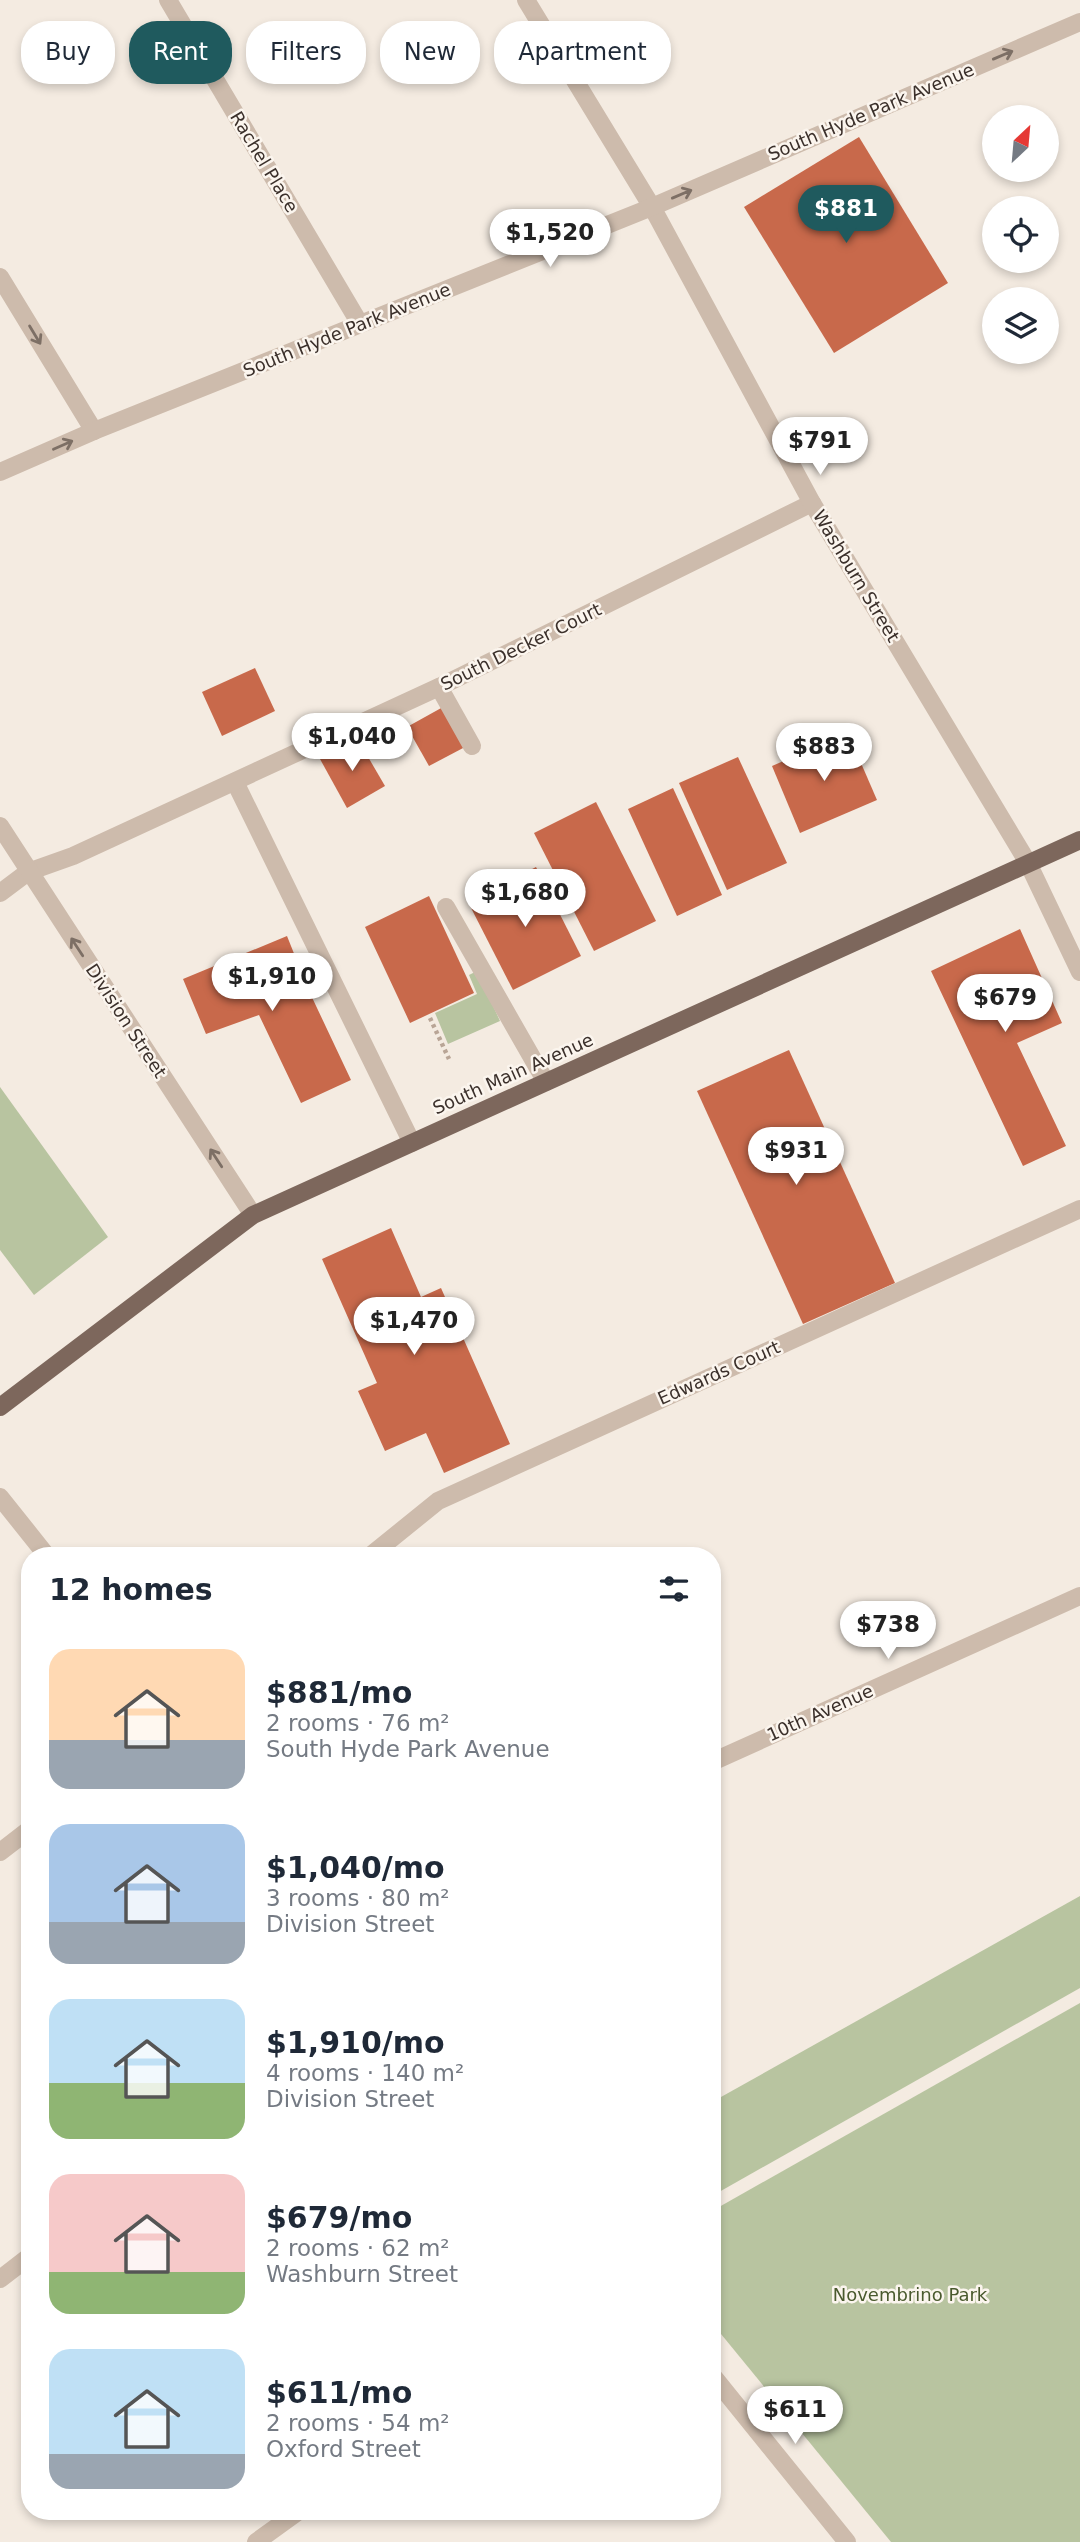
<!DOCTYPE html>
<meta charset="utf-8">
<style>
body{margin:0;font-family:"DejaVu Sans",sans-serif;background:#f6f6f7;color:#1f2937;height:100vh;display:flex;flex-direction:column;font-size:26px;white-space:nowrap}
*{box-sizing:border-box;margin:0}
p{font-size:23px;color:#747a83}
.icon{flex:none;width:38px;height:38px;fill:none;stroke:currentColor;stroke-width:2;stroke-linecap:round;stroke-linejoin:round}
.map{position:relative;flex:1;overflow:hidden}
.side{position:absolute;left:21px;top:1547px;width:700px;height:973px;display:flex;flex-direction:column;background:#fff;border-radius:28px;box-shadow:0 4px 10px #0003}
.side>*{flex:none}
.hud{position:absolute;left:21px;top:21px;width:700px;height:63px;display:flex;gap:14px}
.needle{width:46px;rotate:26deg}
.fabs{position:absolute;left:982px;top:105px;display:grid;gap:14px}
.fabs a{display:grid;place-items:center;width:77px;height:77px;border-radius:50%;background:#fff;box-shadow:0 4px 10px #0003;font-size:35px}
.price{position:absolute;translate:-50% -60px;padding:0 16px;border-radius:24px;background:#fff;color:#222;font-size:23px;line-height:46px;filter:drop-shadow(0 2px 4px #0008)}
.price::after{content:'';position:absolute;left:50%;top:42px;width:21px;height:16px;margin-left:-10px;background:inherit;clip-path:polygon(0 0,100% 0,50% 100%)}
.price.current{background:#1f5a5e;color:#fff}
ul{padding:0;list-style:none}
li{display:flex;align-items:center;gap:21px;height:175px;padding:0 28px}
li span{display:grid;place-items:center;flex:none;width:196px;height:140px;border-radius:21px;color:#555}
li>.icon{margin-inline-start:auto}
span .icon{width:84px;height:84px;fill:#fffc;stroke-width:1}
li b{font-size:30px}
h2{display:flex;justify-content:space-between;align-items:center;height:84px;padding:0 28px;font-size:30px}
.chip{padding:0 24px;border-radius:28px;background:#fff;box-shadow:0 4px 10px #0003;font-size:24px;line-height:63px}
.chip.current{background:#1f5a5e;color:#fff}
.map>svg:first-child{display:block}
.green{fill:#b8c4a0}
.building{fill:#c8694b}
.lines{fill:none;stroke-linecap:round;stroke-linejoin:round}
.path{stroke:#b9a596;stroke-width:4.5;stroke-dasharray:3.5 3.5;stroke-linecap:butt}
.lane{stroke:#cdbbac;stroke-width:18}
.street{stroke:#cdbbac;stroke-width:18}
.primary{stroke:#7d675c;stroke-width:18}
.oneway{stroke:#7d6f65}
.labels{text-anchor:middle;stroke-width:5;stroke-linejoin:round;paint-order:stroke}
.street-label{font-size:18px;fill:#3b302b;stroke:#fbf5ee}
.park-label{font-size:18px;fill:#4a5a2e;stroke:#fbf5ee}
</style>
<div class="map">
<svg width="1080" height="2542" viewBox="0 0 1080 2542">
<rect width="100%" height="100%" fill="#f4ebe1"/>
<g class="green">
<path d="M477,971L500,1021L448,1044L435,1013L477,994L469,975Z"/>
<path d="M0,1087L108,1237L34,1295L0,1250Z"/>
<path d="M1080,1896V1988L712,2196V2102Z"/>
<path d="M1080,2003V2542H891L712,2323V2211Z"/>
</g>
<g class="building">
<path d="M859,137L948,283L834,353L744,207Z"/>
<path d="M255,668L275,711L222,736L202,692Z"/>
<path d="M443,707L465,747L429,766L407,727Z"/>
<path d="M848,733L877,800L800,833L772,766Z"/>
<path d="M357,738L385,786L347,808L320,759Z"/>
<path d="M738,757L787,863L727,890L679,783Z"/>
<path d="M673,788L722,895L677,916L628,809Z"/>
<path d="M596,802L656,921L594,951L534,833Z"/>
<path d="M536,867L581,956L513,990L468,902Z"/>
<path d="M429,896L474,993L410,1023L365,927Z"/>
<path d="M1020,929L1062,1023L1017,1043L1066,1146L1023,1166L931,971Z"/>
<path d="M287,936L309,991L351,1080L301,1103L259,1015L206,1034L183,979Z"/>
<path d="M789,1050L895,1283L803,1324L697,1091Z"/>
<path d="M391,1228L421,1297L441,1288L510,1444L444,1473L426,1433L385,1451L358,1391L377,1383L322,1259Z"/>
</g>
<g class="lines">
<path class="path" d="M430,1018L449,1059"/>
<g class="lane">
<path d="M168,0L360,324"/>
<path d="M439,687L472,746"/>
<path d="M235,782L412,1143"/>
<path d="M0,893L28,872L73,856L439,687L812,503"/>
<path d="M446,907L546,1082"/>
<path d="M370,1556L438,1501L1080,1209"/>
<path d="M0,1852L30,1829"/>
<path d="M256,2542L299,2511"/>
</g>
<g class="street">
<path d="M526,0L652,207L812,503L1028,863L1080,972"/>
<path d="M0,277L94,431"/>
<path d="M0,472L94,431L652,207L1080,22"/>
<path d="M0,826L253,1215"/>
<path d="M0,1497L47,1556"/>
<path d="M712,1762L1080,1596"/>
<path d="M0,2279L30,2256"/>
<path d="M712,2375L847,2542"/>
</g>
<path class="primary" d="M0,1407L253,1215L1080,840"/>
</g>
<defs><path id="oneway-shaft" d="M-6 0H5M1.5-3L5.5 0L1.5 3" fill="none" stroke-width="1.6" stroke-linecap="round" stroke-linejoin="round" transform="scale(1.75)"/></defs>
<g class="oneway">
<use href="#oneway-shaft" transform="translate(1003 55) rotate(-23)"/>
<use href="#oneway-shaft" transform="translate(682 194) rotate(-23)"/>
<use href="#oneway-shaft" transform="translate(35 335) rotate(59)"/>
<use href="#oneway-shaft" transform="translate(63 445) rotate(-24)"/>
<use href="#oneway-shaft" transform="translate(77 947) rotate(-123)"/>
<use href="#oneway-shaft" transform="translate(216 1158) rotate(-123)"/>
</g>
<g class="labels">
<g class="street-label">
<text transform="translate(871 112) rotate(-23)" y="6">South Hyde Park Avenue</text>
<text transform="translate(264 162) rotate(59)" y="6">Rachel Place</text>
<text transform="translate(347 330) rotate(-22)" y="6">South Hyde Park Avenue</text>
<text transform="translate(856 576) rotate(59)" y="6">Washburn Street</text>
<text transform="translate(521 647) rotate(-26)" y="6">South Decker Court</text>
<text transform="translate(126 1021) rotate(57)" y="6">Division Street</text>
<text transform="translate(513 1074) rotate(-24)" y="6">South Main Avenue</text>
<text transform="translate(719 1373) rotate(-24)" y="6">Edwards Court</text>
<text transform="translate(820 1713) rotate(-24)" y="6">10th Avenue</text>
</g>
<g class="park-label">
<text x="910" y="2301">Novembrino Park</text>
</g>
</g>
</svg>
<div class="fabs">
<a><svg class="needle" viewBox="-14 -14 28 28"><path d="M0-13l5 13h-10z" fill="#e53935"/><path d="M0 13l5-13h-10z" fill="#747a83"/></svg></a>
<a><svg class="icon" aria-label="locate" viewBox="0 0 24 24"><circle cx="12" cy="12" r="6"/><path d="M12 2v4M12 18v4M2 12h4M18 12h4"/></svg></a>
<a><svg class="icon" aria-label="layers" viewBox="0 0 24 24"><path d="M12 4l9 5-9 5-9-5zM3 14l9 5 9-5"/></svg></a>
</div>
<b class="price current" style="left:846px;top:245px">$881</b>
<b class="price" style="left:550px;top:269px">$1,520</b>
<b class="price" style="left:820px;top:477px">$791</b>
<b class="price" style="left:352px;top:773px">$1,040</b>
<b class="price" style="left:824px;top:783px">$883</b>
<b class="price" style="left:525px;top:929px">$1,680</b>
<b class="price" style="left:272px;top:1013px">$1,910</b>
<b class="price" style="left:1005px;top:1034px">$679</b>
<b class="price" style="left:796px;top:1187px">$931</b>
<b class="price" style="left:414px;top:1357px">$1,470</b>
<b class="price" style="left:888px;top:1661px">$738</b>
<b class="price" style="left:795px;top:2446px">$611</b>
<div class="hud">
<a class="chip">Buy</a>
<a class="chip current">Rent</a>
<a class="chip">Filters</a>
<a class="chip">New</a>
<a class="chip">Apartment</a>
</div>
<section class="side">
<h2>12 homes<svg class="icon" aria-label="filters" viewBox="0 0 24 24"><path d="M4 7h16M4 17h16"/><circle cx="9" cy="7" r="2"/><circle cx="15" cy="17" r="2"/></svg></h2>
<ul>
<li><span style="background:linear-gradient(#ffd9b3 65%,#9aa5b1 0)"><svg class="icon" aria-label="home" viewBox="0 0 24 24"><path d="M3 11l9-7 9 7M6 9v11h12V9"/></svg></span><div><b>$881/mo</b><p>2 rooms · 76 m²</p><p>South Hyde Park Avenue</p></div></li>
<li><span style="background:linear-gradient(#a9c7e8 70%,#9aa5b1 0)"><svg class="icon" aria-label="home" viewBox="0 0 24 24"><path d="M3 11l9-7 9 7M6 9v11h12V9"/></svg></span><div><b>$1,040/mo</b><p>3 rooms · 80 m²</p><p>Division Street</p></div></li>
<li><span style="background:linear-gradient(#bfe0f5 60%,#8fb573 0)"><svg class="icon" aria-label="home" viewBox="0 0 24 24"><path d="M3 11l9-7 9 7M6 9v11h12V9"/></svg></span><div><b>$1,910/mo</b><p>4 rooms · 140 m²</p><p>Division Street</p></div></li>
<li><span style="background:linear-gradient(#f6c9c9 70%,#8fb573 0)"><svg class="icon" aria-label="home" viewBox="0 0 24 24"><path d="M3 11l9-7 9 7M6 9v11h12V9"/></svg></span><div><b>$679/mo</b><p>2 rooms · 62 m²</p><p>Washburn Street</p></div></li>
<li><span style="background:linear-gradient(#bfe0f5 75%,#9aa5b1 0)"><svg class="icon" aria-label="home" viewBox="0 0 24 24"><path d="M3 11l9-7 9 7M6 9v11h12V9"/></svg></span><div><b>$611/mo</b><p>2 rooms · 54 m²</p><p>Oxford Street</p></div></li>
</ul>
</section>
</div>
